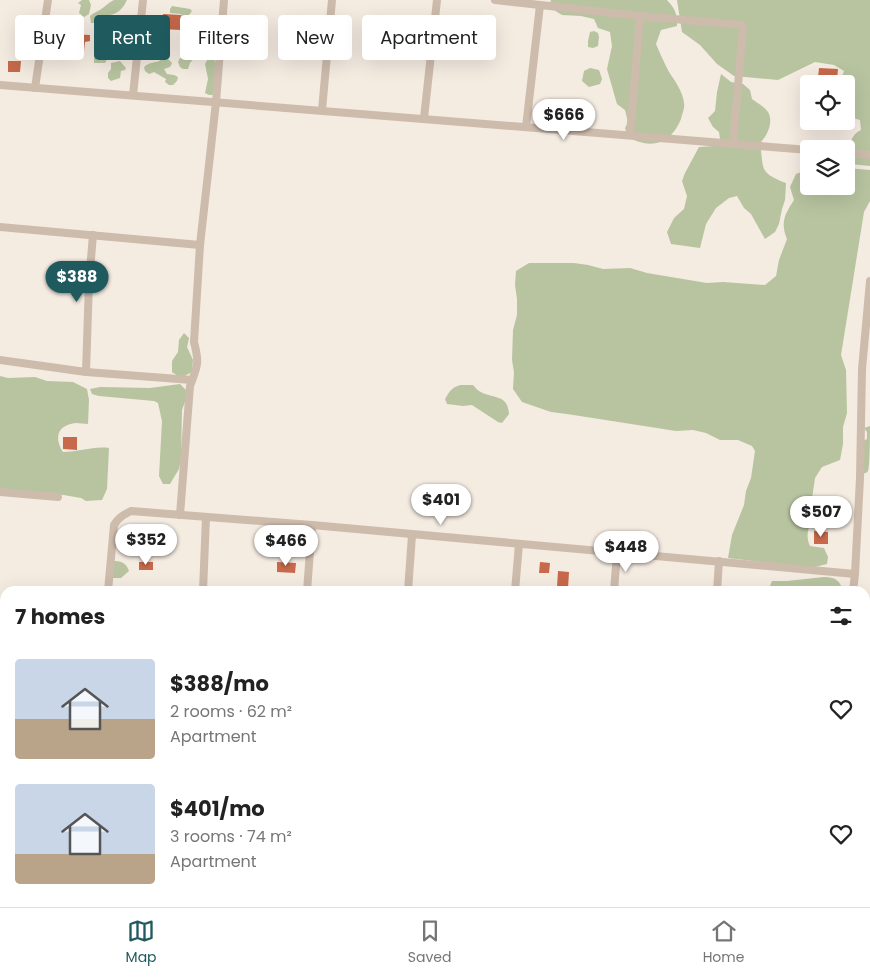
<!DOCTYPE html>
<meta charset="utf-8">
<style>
body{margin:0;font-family:Poppins,sans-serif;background:#f2f2f2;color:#222;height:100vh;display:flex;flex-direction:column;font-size:19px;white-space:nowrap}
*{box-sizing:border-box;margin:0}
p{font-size:16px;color:#767676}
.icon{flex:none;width:28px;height:28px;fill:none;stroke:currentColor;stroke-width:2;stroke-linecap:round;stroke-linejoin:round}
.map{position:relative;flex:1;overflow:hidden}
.side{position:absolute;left:0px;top:586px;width:870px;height:321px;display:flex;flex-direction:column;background:#fff;border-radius:15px 15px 0 0;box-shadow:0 5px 20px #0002}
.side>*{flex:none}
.guide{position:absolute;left:15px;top:15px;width:500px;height:45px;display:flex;gap:10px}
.tools{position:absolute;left:800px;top:75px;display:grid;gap:10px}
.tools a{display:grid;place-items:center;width:55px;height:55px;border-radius:5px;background:#fff;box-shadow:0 5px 20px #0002;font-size:25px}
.price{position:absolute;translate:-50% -42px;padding:0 11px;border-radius:18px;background:#fff;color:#222;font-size:16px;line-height:32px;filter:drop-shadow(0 1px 2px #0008)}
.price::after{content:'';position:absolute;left:50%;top:30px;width:15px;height:11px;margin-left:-8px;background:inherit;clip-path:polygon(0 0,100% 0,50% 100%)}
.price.active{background:#1f5a5e;color:#fff}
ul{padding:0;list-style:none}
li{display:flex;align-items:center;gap:15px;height:125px;padding:0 15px}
li span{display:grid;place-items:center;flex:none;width:140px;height:100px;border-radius:5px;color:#555}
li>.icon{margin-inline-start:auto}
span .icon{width:60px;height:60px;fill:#fffc;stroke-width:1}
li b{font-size:21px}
h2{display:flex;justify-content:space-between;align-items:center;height:60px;padding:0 15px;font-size:21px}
.tag{padding:0 18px;border-radius:5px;background:#fff;box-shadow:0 5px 20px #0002;font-size:18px;line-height:45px}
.tag.active{background:#1f5a5e;color:#fff}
.tabs{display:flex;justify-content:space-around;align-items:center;height:70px;border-top:1px solid #e0e0e0;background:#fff;font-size:14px;color:#767676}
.tabs a{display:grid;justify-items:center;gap:2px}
.tabs .active{color:#1f5a5e}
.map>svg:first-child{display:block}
.green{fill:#b8c4a0}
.building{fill:#c8694b}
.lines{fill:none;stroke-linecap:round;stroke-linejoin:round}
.street{stroke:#cdbbac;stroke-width:8}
</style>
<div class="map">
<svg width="870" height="907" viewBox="0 0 870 907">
<rect width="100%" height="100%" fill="#f4ebe1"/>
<g class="green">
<path d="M82,0H89L91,5L89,14L84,17L79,13L81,5L78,3Z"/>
<path d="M114,0H132H127C124,7 118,14 110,15L111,20L110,23H91L90,16C94,12 100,11 104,7C108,4 108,3 114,0Z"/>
<path d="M551,0H667C676,10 677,14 677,26L661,30L656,44C660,53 664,63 669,72C675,81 683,92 684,103C685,108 682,114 681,119C671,144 651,150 628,137L625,128L628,122L625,110L617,104L607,69L612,46L610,32L598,28L594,19L581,16L562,15L549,7Z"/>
<path d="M677,0H870V166L850,164C847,152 849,135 861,130L860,120L853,118L846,111V84H839L844,71L834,65L815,62L778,80L734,76L717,64L700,45L682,32Z"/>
<path d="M172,6L190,9L192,11L186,19H182L181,14L170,13V9Z"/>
<path d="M200,20L206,22C204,32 199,37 191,43L180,36C180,31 183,27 188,27L190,24Z"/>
<path d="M161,30L166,31L169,33C170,42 164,47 155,44C153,43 152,42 151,41C148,40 145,41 142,40V36L145,34H155Z"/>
<path d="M594,31L598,33L599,37L598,46L593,48L588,47V41L590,32Z"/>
<path d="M101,48L110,49L111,53L105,63H94V58L96,50Z"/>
<path d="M190,51H197V55L190,63L188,69H183L180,67L178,62L180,58L187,57Z"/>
<path d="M209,57L214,58L215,62V92L212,95H209L205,93L208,79L205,64Z"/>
<path d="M163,58L168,59L172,63L170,67L164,69L167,74L174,75L178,77L177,81L173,85H169L165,82L166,79L154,72L149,74L145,71L144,67C151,60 156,65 163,58Z"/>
<path d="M120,61L126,68L125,70L121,71L120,78L111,81L108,78V73L111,69V63Z"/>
<path d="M590,68L599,70L602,79L600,84L589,87L582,81L584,71Z"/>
<path d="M721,74L731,82L743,84L750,90L752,99C757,103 765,107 768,112C774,122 767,136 760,143C764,171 759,172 786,183L785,200L782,209L779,224L775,232L765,239L751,214L744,208L737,196L729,198L716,208L706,224L700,248L671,244L667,232L674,218L684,209L687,196L682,181L685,173L699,147L715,146L720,139L719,132L713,127L708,118L715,111L717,92Z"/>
<path d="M846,168L870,170V201L864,212L841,355L846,370L847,413L843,427V444L840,460L822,467L815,478L811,505L818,514L829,519L831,527H809C807,534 807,540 810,546L824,548L828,557L827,564L811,568L728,558L732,535L744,505L746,491L751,478L755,451L752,446L738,440H720L706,433L693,430L676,431L567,414L551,412L522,402L513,389L514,372L512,360L513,330L517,315V299L515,285L516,271L529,263H574L588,265L603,269L630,268L647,273L707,283L723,282L765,285L776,276L779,260L787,239C780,222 785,214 794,200L790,187L796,174L809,169V186H846Z"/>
<path d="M184,333L189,338L187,347L193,360L192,372L181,378L172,372V361L178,352L179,340Z"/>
<path d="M0,376L8,378L35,377L47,381L73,382L87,389L89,400L88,424C84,424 80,423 76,423C57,425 54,438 63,452C79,452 93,446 109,448L107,489L102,500L86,501L81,498L52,493L0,494Z"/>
<path d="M180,384L186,390V399L182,410L181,459L179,469L170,484H163L159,476L162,421L158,403L154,401L99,396L92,394L90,389L100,387L150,388Z"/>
<path d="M460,385H473C475,387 476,389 479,391C491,399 508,393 509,414L502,423L498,422L472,405L463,406L447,404L445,399C450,391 451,388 460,385Z"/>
<path d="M870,426C870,434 870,465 868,471C866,474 865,473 861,473V442L867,439V432L864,428Z"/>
<path d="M112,561C121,561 126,562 129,571L121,578H112Z"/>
<path d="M824,577C835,577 840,580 843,591H768L772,581H787Z"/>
<path d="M870,829V907H821L820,903L865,902V831Z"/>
</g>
<g class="building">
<path d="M163,14L181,15L180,30L163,29Z"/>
<path d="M121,22L134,23V33H130L129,39L133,40V44H129L128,52H116L117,44H112L113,36L118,37Z"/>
<path d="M69,34L90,35V41L85,42L84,51H75V47L68,46Z"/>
<path d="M8,61H21L20,72H8Z"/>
<path d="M819,68L838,69L837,80H828V78L818,77Z"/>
<path d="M63,437H77V450L63,449Z"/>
<path d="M823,503H834L833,514H823Z"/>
<path d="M814,531L828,532V544H814Z"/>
<rect x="139" y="562" width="14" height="8"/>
<path d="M277,562L296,563L295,573L277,572Z"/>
<path d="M540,562L550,563L549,573H539Z"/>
<path d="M558,571L569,572L568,588L557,587Z"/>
</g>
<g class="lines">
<g class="street">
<path d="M495,0L640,16L742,25L743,28L733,143"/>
<path d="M0,85L809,150"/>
<path d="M35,88L48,0"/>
<path d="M133,95L143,0"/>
<path d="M322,110L332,0"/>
<path d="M424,118L437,0"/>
<path d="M526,127L540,5"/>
<path d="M630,135L640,16"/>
<path d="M846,153L870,155"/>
<path d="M0,227L200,245"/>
<path d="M0,360L86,372L192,380"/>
<path d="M86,372L89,282L93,235"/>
<path d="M0,492L58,497"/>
<path d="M180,515L190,386C197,366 200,365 194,342L200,245L216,102L224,0"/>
<path d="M108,591L114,525C118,518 123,515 131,511L312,525L855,574"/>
<path d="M203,591L206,517"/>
<path d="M307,591L312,525"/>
<path d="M408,591L412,535"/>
<path d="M515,591L519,544"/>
<path d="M614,591L617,553"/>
<path d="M717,591L719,561"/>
<path d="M853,591L855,574L860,478L862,369L870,281"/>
<path d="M0,762H5"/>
<path d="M42,907V902"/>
<path d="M141,907L142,902"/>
<path d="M826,907V902"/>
</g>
</g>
</svg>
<div class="tools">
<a><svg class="icon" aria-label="locate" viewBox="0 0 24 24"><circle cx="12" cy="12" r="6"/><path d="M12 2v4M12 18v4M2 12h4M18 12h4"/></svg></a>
<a><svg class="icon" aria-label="layers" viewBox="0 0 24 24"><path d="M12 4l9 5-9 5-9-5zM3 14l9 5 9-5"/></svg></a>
</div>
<b class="price" style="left:564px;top:141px">$666</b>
<b class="price active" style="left:77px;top:303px">$388</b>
<b class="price" style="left:441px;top:526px">$401</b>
<b class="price" style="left:821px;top:538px">$507</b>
<b class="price" style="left:146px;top:566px">$352</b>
<b class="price" style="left:286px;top:567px">$466</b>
<b class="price" style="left:626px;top:573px">$448</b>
<div class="guide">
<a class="tag">Buy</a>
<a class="tag active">Rent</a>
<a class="tag">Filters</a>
<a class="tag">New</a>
<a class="tag">Apartment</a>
</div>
<section class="side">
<h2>7 homes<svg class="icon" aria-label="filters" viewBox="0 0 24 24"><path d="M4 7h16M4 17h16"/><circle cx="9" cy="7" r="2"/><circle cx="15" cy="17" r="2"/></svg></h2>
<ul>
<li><span style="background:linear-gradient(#c9d6e8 60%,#b9a48a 0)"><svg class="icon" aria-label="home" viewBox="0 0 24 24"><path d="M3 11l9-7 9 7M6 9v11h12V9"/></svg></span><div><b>$388/mo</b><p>2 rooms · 62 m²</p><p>Apartment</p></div><svg class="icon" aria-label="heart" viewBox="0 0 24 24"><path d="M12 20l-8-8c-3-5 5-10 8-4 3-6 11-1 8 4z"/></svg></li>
<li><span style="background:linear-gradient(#c9d6e8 70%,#b9a48a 0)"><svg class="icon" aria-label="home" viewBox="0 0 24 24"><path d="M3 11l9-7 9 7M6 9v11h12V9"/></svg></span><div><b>$401/mo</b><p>3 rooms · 74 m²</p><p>Apartment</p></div><svg class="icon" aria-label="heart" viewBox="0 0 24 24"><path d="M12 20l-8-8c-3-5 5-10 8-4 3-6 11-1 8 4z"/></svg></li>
</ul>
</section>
</div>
<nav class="tabs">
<a class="active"><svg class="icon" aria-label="map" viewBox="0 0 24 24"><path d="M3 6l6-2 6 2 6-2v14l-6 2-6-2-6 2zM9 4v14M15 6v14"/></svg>Map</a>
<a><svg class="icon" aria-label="saved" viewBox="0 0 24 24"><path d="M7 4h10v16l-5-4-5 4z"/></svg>Saved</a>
<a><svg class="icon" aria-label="home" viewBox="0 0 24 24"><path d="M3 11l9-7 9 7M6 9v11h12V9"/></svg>Home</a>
</nav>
